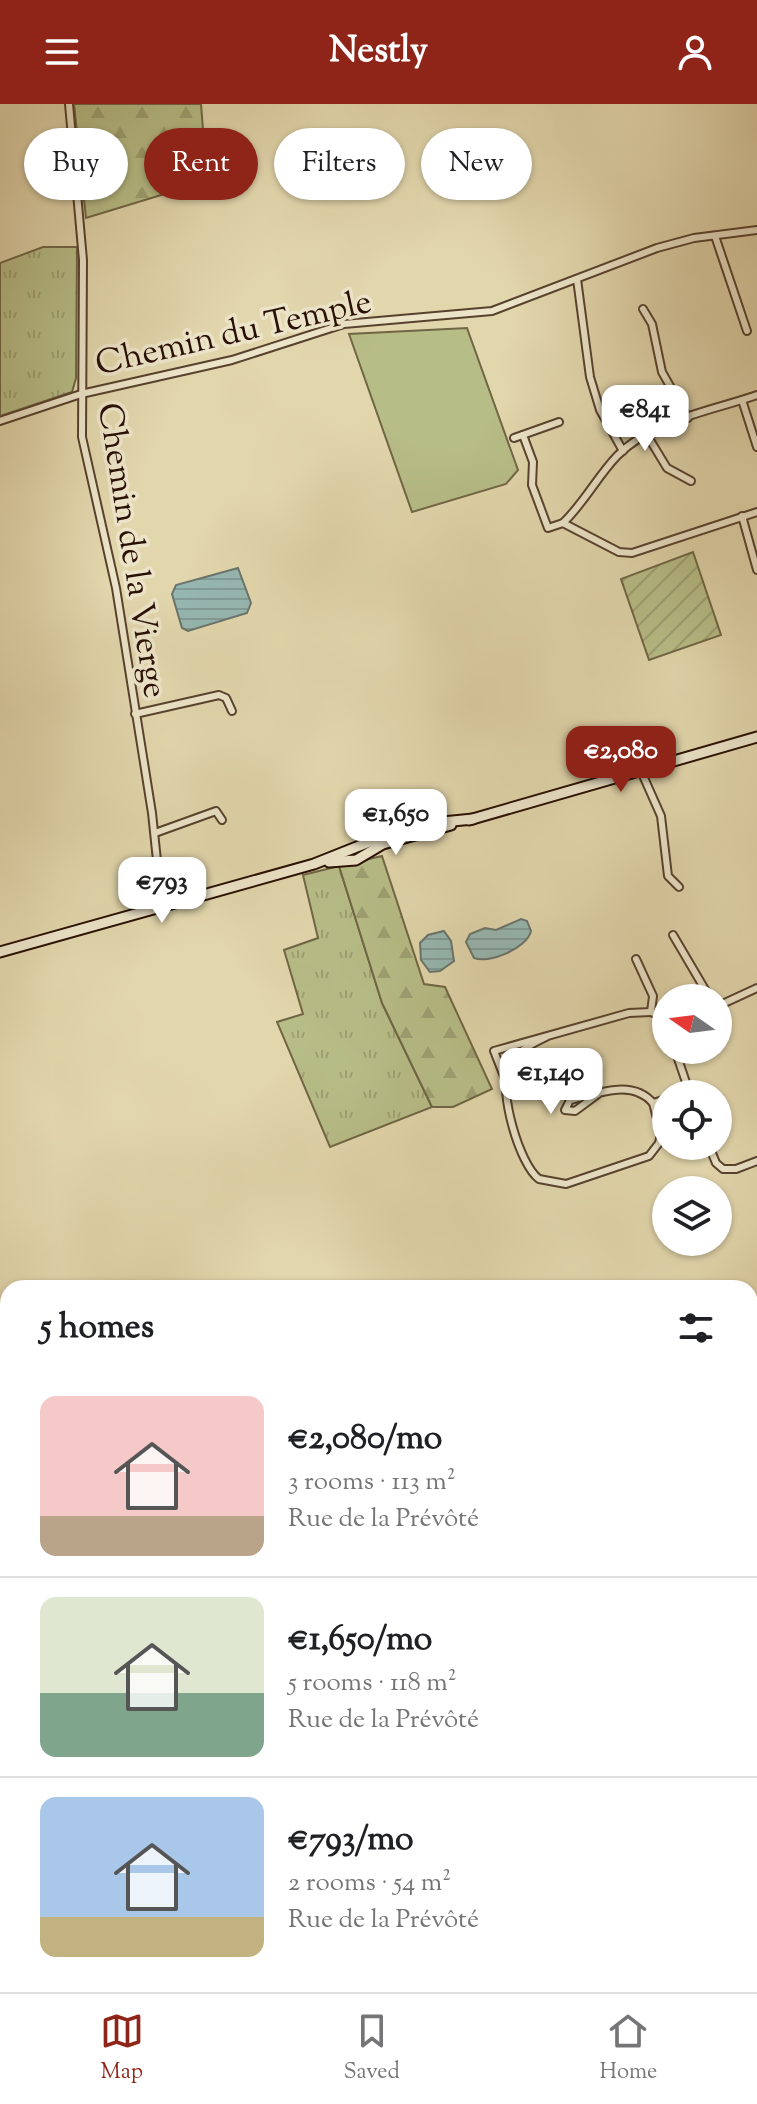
<!DOCTYPE html>
<meta charset="utf-8">
<style>
body{margin:0;font-family:"Sorts Mill Goudy",serif;background:#f6f6f6;color:#202124;height:100vh;display:flex;flex-direction:column;font-size:30px;white-space:nowrap}
*{box-sizing:border-box;margin:0}
p{font-size:26px;color:#757577}
.icon{flex:none;width:44px;height:44px;fill:none;stroke:currentColor;stroke-width:2;stroke-linecap:round;stroke-linejoin:round}
.map{position:relative;flex:1;overflow:hidden}
.sheet{position:absolute;left:0px;top:1176px;width:758px;height:712px;display:flex;flex-direction:column;background:#fff;border-radius:24px 24px 0 0;box-shadow:0 2px 6px #0004}
.sheet>*{flex:none}
.guide{position:absolute;left:24px;top:24px;width:710px;height:72px;display:flex;gap:16px}
.needle{width:52px;rotate:284deg}
.fabs{position:absolute;left:652px;top:880px;display:grid;gap:16px}
.fabs a{display:grid;place-items:center;width:80px;height:80px;border-radius:50%;background:#fff;box-shadow:0 2px 6px #0004;font-size:40px}
.price{position:absolute;translate:-50% -68px;padding:0 18px;border-radius:16px;background:#fff;color:#222;font-size:26px;line-height:52px;filter:drop-shadow(0 2px 4px #0008)}
.price::after{content:'';position:absolute;left:50%;top:48px;width:24px;height:18px;margin-left:-12px;background:inherit;clip-path:polygon(0 0,100% 0,50% 100%)}
.price.on{background:#8f2418;color:#fff}
ul{padding:0;list-style:none}
li{display:flex;align-items:center;gap:24px;height:200px;padding:0 40px}
li+li{border-top:2px solid #e0e0e0}
li span{display:grid;place-items:center;flex:none;width:224px;height:160px;border-radius:16px;color:#555}
li>.icon{margin-inline-start:auto}
span .icon{width:96px;height:96px;fill:#fffc;stroke-width:1}
li b{font-size:34px}
h2{display:flex;justify-content:space-between;align-items:center;height:96px;padding:0 40px;font-size:34px}
.chip{padding:0 28px;border-radius:36px;background:#fff;box-shadow:0 2px 6px #0004;font-size:28px;line-height:72px}
.chip.on{background:#8f2418;color:#fff}
header{display:flex;justify-content:space-between;align-items:center;height:104px;padding:0 40px;background:#8f2418;color:#fff;font-size:36px;font-weight:800}
.menu{display:flex;justify-content:space-around;align-items:center;height:112px;border-top:2px solid #e0e0e0;background:#fff;font-size:22px;color:#757577}
.menu a{display:grid;justify-items:center;gap:4px}
.menu .on{color:#8f2418}
.map>svg:first-child{display:block}
.grass{fill:url(#grass-tufts);stroke:#706646;stroke-width:2}
.forest{fill:url(#forest-firs);stroke:#706646;stroke-width:2}
.garden{fill:url(#garden-furrows);stroke:#706646;stroke-width:2}
.pitch{fill:#b7bd87;stroke:#706646;stroke-width:2}
.water{fill:url(#water-rules);stroke:#6a746c;stroke-width:2}
.lines{fill:none;stroke-linecap:round;stroke-linejoin:round}
.street-casing{stroke:#57422e;stroke-width:10}
.secondary-casing{stroke:#291004;stroke-width:13}
.street{stroke:#ece4c9;stroke-width:6}
.secondary{stroke:#ece4c9;stroke-width:9}
.rail{stroke:#291004;stroke-width:2;stroke-dasharray:14 14;stroke-linecap:butt}
.labels{text-anchor:middle;stroke-width:7;stroke-linejoin:round;paint-order:stroke}
.street-label{font-size:34px;fill:#291004;stroke:#ece4c9}
</style>
<header><svg class="icon" aria-label="menu" viewBox="0 0 24 24"><path d="M4 6h16M4 12h16M4 18h16"/></svg>Nestly<svg class="icon" aria-label="person" viewBox="0 0 24 24"><circle cx="12" cy="8" r="4"/><path d="M4 21q1-7 8-7t8 7"/></svg></header>
<div class="map">
<svg width="757" height="1888" viewBox="0 0 757 1888">
<defs>
<pattern id="grass-tufts" width="24" height="20" patternUnits="userSpaceOnUse" patternTransform="scale(2)"><rect width="24" height="20" fill="#b7bd87"/><path d="M3 7l-1-3M5 7V3M7 7l1-3M15 17l-1-3M17 17v-4M19 17l1-3" fill="none" stroke="#9da173"/></pattern>
<pattern id="forest-firs" width="22" height="20" patternUnits="userSpaceOnUse" patternTransform="scale(2)"><rect width="22" height="20" fill="#b7bd87"/><path d="M5 1l3.5 6h-7zM16 11l3.5 6h-7z" fill="#9da173"/></pattern>
<pattern id="garden-furrows" width="10" height="10" patternUnits="userSpaceOnUse" patternTransform="scale(2)"><rect width="10" height="10" fill="#b7bd87"/><path d="M-1 1l2-2M0 10L10 0M9 11l2-2" fill="none" stroke="#9da173"/></pattern>
<pattern id="water-rules" width="6" height="5" patternUnits="userSpaceOnUse" patternTransform="scale(2)"><rect width="6" height="5" fill="#96b7b1"/><path d="M0 2.5h6" fill="none" stroke="#819c97"/></pattern>
</defs>
<rect width="100%" height="100%" fill="#e2d6ac"/>
<filter id="stains"><feTurbulence type="fractalNoise" baseFrequency=".0025" numOctaves="4"/><feColorMatrix values="0 0 0 0 .2 0 0 0 0 .09 0 0 0 0 .02 0 0 0 .5 -.17"/></filter>
<radialGradient id="worn" r=".72"><stop offset=".6" stop-color="#630" stop-opacity="0"/><stop offset="1" stop-color="#630" stop-opacity=".3"/></radialGradient>
<g class="grass">
<path d="M43,143H77L76,274L72,288L0,312V159Z"/>
<path d="M339,762L382,899L432,1003L330,1043L277,918L303,910L284,846L318,834L303,771Z"/>
<path d="M236,1880H605L601,1888H230Z"/>
</g>
<g class="forest">
<path d="M74,0H201L203,25L217,74L86,114Z"/>
<path d="M382,752L424,880L445,883L492,985L453,1003H432L382,899L339,762Z"/>
</g>
<path class="garden" d="M693,448L721,531L649,556L621,475Z"/>
<path class="pitch" d="M467,224L518,366L506,380L412,408L349,230Z"/>
<g class="water">
<path d="M238,464L251,499L247,509L188,527L182,524L172,490L176,481Z"/>
<path d="M521,815L527,817L531,827C527,844 490,860 474,854L466,838L470,830L485,824L496,826Z"/>
<path d="M444,827L451,837L454,857L440,867L430,868L421,856L420,839L428,831Z"/>
</g>
<g class="lines">
<defs>
<g id="street">
<path d="M69,0L83,156L82,333L116,484L152,709L162,804"/>
<path d="M715,132L747,227"/>
<path d="M577,175L590,273L600,306L623,347"/>
<path d="M643,205L652,220L662,268L688,314"/>
<path d="M742,296L757,343"/>
<path d="M0,317L81,290L232,256L344,220L492,207L657,144L694,134L757,126"/>
<path d="M523,331L533,358L532,381L548,424L563,419L619,448L632,449L757,408"/>
<path d="M647,331L667,364L691,377"/>
<path d="M514,334L559,318"/>
<path d="M742,412L757,466"/>
<path d="M563,419C584,399 597,373 617,352C652,316 711,307 757,291"/>
<path d="M135,610L219,591L226,594L232,607"/>
<path d="M641,667L661,712L668,772L679,783"/>
<path d="M155,729L216,707L222,716"/>
<path d="M673,831L710,894"/>
<path d="M636,855L653,892L651,908L666,914"/>
<path d="M718,902L757,884"/>
<path d="M546,933C531,940 514,949 508,964C499,988 519,1060 539,1075L566,1080L649,1052L659,1039L661,1030L653,999"/>
<path d="M675,946L690,990"/>
<path d="M505,975L494,947L629,909L651,908"/>
<path d="M598,990L575,1007L565,1006L570,996C597,990 632,974 653,999L666,995"/>
<path d="M709,1042L716,1059L723,1065H736L757,1057"/>
<path d="M750,1576H757"/>
<path d="M218,1888L228,1880"/>
</g>
<g id="secondary">
<path d="M469,716L757,633"/>
<path d="M329,758L356,756L383,740L451,721"/>
<path d="M0,848L314,760L412,721L473,715"/>
<path d="M0,1820L8,1828"/>
<path d="M63,1880L70,1888"/>
</g>
</defs>
<use href="#street" class="street-casing"/>
<use href="#secondary" class="secondary-casing"/>
<use href="#street" class="street"/>
<use href="#secondary" class="secondary"/>
<g class="rail">
<path d="M750,1630L757,1616"/>
<path d="M629,1888L633,1880"/>
</g>
</g>
<g class="labels">
<g class="street-label">
<text transform="translate(233 227) rotate(-13)" y="12">Chemin du Temple</text>
<text transform="translate(134 446) rotate(81)" y="12">Chemin de la Vierge</text>
</g>
</g>
<rect width="100%" height="100%" filter="url(#stains)"/>
<rect width="100%" height="100%" fill="url(#worn)"/>
</svg>
<div class="fabs">
<a><svg class="needle" viewBox="-14 -14 28 28"><path d="M0-13l5 13h-10z" fill="#e53935"/><path d="M0 13l5-13h-10z" fill="#757577"/></svg></a>
<a><svg class="icon" aria-label="locate" viewBox="0 0 24 24"><circle cx="12" cy="12" r="6"/><path d="M12 2v4M12 18v4M2 12h4M18 12h4"/></svg></a>
<a><svg class="icon" aria-label="layers" viewBox="0 0 24 24"><path d="M12 4l9 5-9 5-9-5zM3 14l9 5 9-5"/></svg></a>
</div>
<b class="price" style="left:645px;top:349px">€841</b>
<b class="price on" style="left:621px;top:690px">€2,080</b>
<b class="price" style="left:396px;top:753px">€1,650</b>
<b class="price" style="left:162px;top:821px">€793</b>
<b class="price" style="left:551px;top:1012px">€1,140</b>
<div class="guide">
<a class="chip">Buy</a>
<a class="chip on">Rent</a>
<a class="chip">Filters</a>
<a class="chip">New</a>
</div>
<section class="sheet">
<h2>5 homes<svg class="icon" aria-label="filters" viewBox="0 0 24 24"><path d="M4 7h16M4 17h16"/><circle cx="9" cy="7" r="2"/><circle cx="15" cy="17" r="2"/></svg></h2>
<ul>
<li><span style="background:linear-gradient(#f6c9c9 75%,#b9a48a 0)"><svg class="icon" aria-label="home" viewBox="0 0 24 24"><path d="M3 11l9-7 9 7M6 9v11h12V9"/></svg></span><div><b>€2,080/mo</b><p>3 rooms · 113 m²</p><p>Rue de la Prévôté</p></div></li>
<li><span style="background:linear-gradient(#dfe7d0 60%,#7fa58c 0)"><svg class="icon" aria-label="home" viewBox="0 0 24 24"><path d="M3 11l9-7 9 7M6 9v11h12V9"/></svg></span><div><b>€1,650/mo</b><p>5 rooms · 118 m²</p><p>Rue de la Prévôté</p></div></li>
<li><span style="background:linear-gradient(#a9c7e8 75%,#c2b280 0)"><svg class="icon" aria-label="home" viewBox="0 0 24 24"><path d="M3 11l9-7 9 7M6 9v11h12V9"/></svg></span><div><b>€793/mo</b><p>2 rooms · 54 m²</p><p>Rue de la Prévôté</p></div></li>
</ul>
</section>
</div>
<nav class="menu">
<a class="on"><svg class="icon" aria-label="map" viewBox="0 0 24 24"><path d="M3 6l6-2 6 2 6-2v14l-6 2-6-2-6 2zM9 4v14M15 6v14"/></svg>Map</a>
<a><svg class="icon" aria-label="saved" viewBox="0 0 24 24"><path d="M7 4h10v16l-5-4-5 4z"/></svg>Saved</a>
<a><svg class="icon" aria-label="home" viewBox="0 0 24 24"><path d="M3 11l9-7 9 7M6 9v11h12V9"/></svg>Home</a>
</nav>
